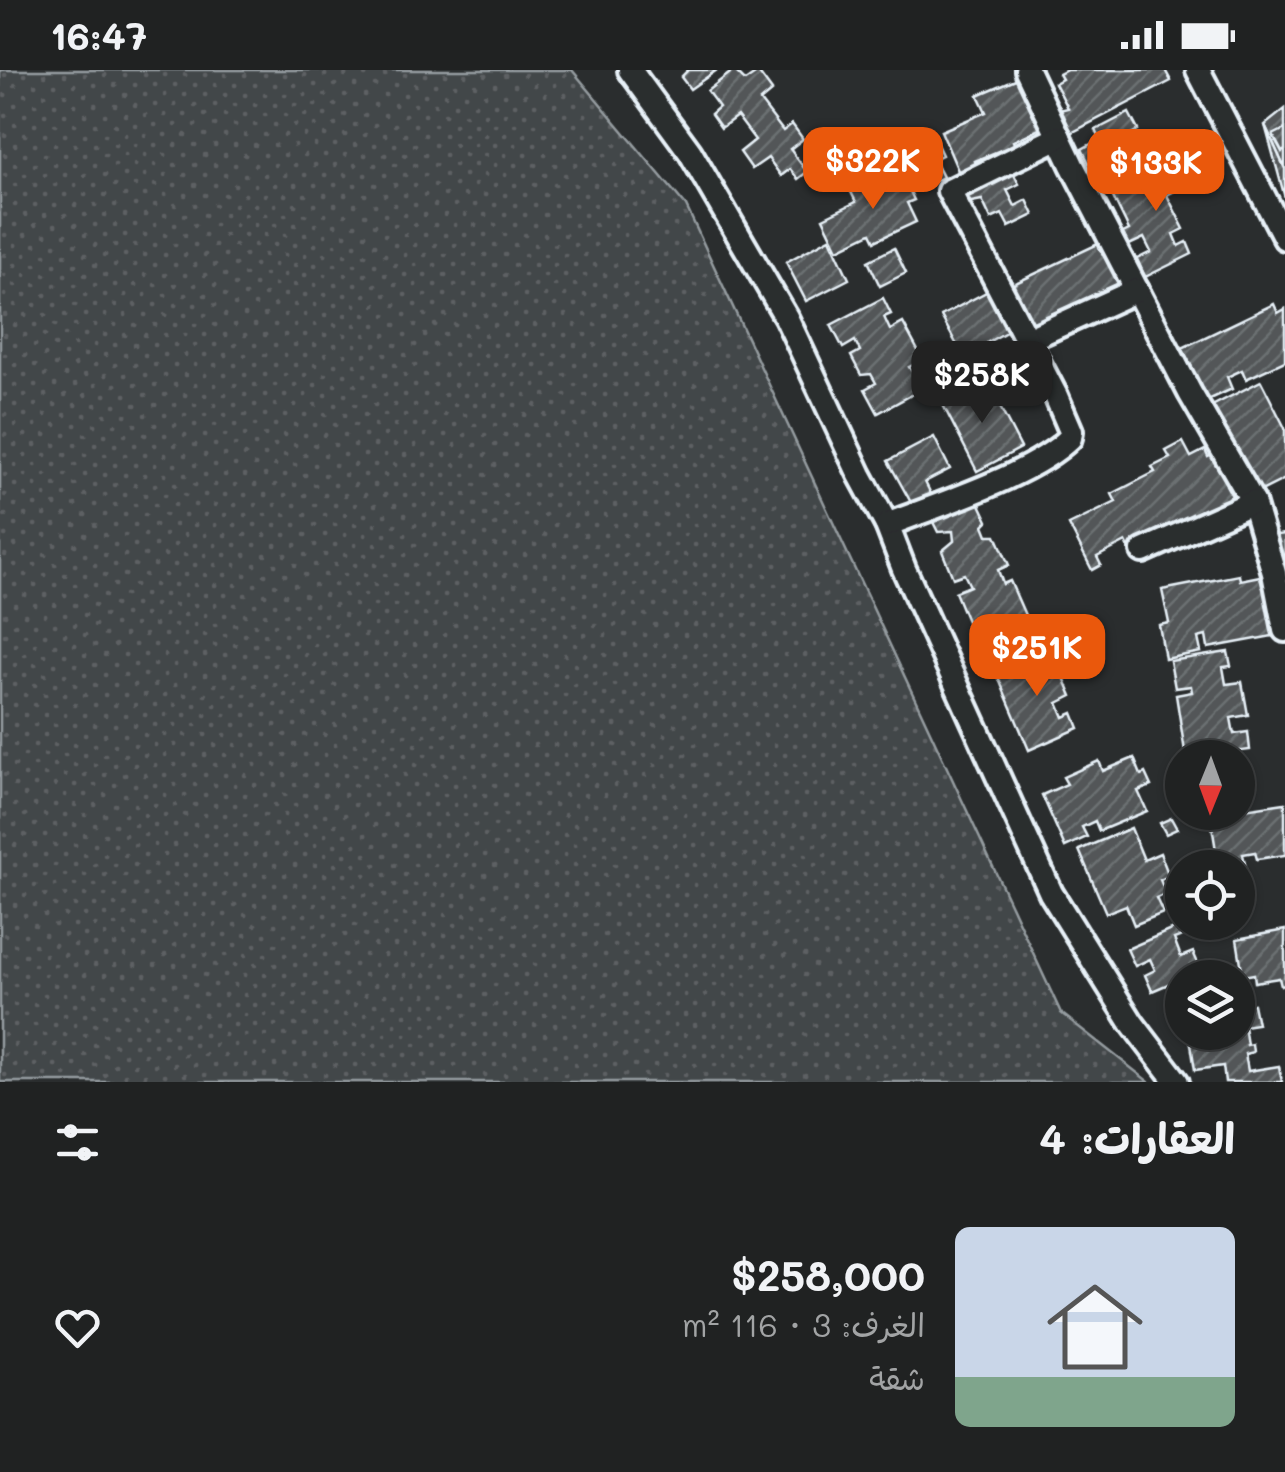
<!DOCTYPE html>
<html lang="ar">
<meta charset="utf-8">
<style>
body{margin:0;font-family:Mali,"Playpen Sans Arabic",sans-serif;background:#282a2a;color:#f1f3f6;direction:rtl;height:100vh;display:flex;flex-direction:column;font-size:38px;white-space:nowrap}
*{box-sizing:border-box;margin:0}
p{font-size:32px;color:#a2a4a5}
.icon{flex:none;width:55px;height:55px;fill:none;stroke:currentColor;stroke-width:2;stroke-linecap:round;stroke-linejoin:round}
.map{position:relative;height:1012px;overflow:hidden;direction:ltr}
.sheet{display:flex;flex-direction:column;background:#202222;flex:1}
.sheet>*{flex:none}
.needle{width:65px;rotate:181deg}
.fabs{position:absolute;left:1165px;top:670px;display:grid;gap:20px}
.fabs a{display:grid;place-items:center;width:90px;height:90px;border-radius:50%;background:#202222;box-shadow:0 2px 8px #0004,0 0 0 2px #3d3f40;font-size:50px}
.price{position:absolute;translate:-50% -85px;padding:0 22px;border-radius:20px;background:#ea580c;color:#fff;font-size:32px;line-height:65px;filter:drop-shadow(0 2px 5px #0008)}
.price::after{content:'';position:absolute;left:50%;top:60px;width:30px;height:22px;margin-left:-15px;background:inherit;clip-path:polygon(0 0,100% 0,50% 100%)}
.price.current{background:#222;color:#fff}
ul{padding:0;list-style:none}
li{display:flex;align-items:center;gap:30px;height:250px;padding:0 50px}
li span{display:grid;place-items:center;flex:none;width:280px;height:200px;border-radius:15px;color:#555}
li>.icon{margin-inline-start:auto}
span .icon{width:120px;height:120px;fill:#fffc;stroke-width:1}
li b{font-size:42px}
h2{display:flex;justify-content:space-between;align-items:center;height:120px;padding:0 50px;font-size:42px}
.status{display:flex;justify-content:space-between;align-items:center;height:70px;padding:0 50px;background:#202222;direction:ltr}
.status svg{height:28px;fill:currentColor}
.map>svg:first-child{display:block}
.grass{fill:url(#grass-dots);stroke:#959ca0;stroke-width:2.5}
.building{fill:url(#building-hatch);stroke:#e8f1f8;stroke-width:2.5}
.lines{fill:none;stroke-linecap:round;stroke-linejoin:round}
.minor-casing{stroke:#e8f1f8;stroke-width:30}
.minor{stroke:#2a2d2e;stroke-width:22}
</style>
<div class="status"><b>16:47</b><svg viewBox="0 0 49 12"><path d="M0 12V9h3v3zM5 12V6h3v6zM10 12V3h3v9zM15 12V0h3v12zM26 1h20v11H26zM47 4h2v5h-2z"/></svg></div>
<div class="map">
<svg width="1285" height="1012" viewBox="0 0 1285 1012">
<defs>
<pattern id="grass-dots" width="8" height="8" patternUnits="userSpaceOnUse" patternTransform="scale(2.5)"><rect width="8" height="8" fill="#424648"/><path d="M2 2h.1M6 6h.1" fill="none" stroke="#5d6163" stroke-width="1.8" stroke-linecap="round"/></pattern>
<pattern id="building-hatch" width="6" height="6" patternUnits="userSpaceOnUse" patternTransform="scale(2.5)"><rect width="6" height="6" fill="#535759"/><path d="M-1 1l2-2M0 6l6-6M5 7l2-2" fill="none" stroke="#6c7072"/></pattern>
</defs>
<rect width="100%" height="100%" fill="#2a2d2e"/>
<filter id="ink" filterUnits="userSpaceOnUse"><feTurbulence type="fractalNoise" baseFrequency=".01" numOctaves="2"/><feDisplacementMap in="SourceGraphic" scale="20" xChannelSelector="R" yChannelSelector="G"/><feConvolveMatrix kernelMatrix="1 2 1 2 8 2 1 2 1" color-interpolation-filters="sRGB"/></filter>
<g filter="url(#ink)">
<path class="grass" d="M0,0H572L686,136L1061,943L1149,1012H0Z"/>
<g class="building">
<path d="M717,0L690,19L681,7L688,0Z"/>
<path d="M734,0L745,11L758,2L772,21L760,31L783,61L792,54L803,69L790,79L807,102L798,109L790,99L781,106L768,88L752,99L740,82L755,70L737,46L721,58L711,44L719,37L707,21Z"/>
<path d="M1067,0H1165L1171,11L1071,63L1059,40L1068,38L1055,13L1062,9L1059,4Z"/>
<path d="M1025,5L1048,55L1013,71L1019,84L1005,90L1001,80L974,91L979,102L962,110L941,61L986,42L978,25Z"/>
<path d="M1285,39V99L1265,55Z"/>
<path d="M1129,43L1138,60L1131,64L1139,79L1151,73L1159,89L1103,117L1095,102L1105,97L1100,88L1089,93L1082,79L1100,69L1096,60Z"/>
<path d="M1265,55L1285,99V128Z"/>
<path d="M929,57L942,85L934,89L943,107L927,115L920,101L908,107L892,76Z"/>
<path d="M1285,59V80L1282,82L1273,65Z"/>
<path d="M1183,79L1198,109L1167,125L1184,159L1174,164L1179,176L1187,172L1192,184L1145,207L1137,189L1151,182L1144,168L1127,176L1121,164L1129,160L1111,123L1157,101L1161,108L1171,102L1164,88Z"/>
<path d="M1010,97L1019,114L1007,120L1015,136L1027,130L1034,145L1009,157L1002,144L991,149L982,130L966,133L960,122Z"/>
<path d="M894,101L903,119L908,117L914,130L907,133L916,152L875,171L871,163L838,179L823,148L856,132L851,122Z"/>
<path d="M830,168L849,209L806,231L786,192Z"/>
<path d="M1098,174L1102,182L1111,178L1131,218L1028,266L1005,218Z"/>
<path d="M894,178L906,203L880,216L868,191Z"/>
<path d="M994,218L1015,257L988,272L993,282L968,295L941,246Z"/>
<path d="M883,228L891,244L884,247L890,260L903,253L923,290L909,297L912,302L919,299L928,316L878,343L865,319L876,313L871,304L861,305L851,286L860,281L855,271L843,278L831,255Z"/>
<path d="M1274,234L1278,243L1285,239V291L1246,309L1242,300L1227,307L1232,319L1208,330L1182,278Z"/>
<path d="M986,310L1021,378L977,401L942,333Z"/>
<path d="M1261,311L1285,358V409L1255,424L1210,337Z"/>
<path d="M934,367L950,399L925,412L932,426L913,436L888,391Z"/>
<path d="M1183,372L1191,387L1205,380L1208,387L1218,382L1233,411L1226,415L1233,428L1130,481L1126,472L1097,487L1101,495L1092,500L1069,455L1116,432L1112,424L1155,402L1152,397L1170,388L1166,381Z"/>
<path d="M978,430L988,451L984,455L988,465H996L1009,495L998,500L1003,514L1010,511L1028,552L1034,550L1041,566L987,589L983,578L992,574L987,563L974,568L955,522L970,516L964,504L953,508L942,481L954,471L953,461L938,462L933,452Z"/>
<path d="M1285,464V514L1277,465Z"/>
<path d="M1239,505L1240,510L1260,506L1262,516L1272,514L1278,565L1208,578L1206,566L1198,568L1201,582L1165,589L1159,555L1169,553L1162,520Z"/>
<path d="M1037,582L1044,597L1057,591L1072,626L1058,633L1064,647L1073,643L1079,658L1029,680L995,600Z"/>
<path d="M1228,582L1231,596L1223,597L1226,614L1242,612L1248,645L1231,648L1234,664L1248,662L1250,680L1186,688L1176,625L1192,622L1191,616L1175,618L1170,591Z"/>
<path d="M1134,688L1141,705L1145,703L1151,716L1138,721L1147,741L1099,761L1095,751L1082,757L1087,767L1065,777L1042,725L1067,714L1063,707L1099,691L1103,701Z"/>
<path d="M1285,733V785L1257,789L1255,782L1243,784L1246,799L1219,798L1210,744Z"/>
<path d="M1171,748L1177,759L1166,764L1160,753Z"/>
<path d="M1131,758L1144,790L1160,783L1169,806L1160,810L1166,824L1156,828L1163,843L1134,855L1126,835L1106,843L1079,780Z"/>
<path d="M1178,857L1182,866L1174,869L1181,887L1193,882L1201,900L1152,921L1145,905L1155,900L1150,889L1135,896L1127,879Z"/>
<path d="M1285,860V915L1281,916L1279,908L1255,912L1254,904L1243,906L1237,869Z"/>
<path d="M1253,934L1257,954L1244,956L1247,975L1252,974L1253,982L1245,984L1248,1001L1279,996L1282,1012H1225L1223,996L1195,1000L1190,968L1199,967V962H1238V936Z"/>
</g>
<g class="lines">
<defs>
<g id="minor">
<path d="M630,0L690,82L786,247L860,405L887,455L904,499L1051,823L1132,953L1177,1012"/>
<path d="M1027,0L1072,95L1190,323L1253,432L1274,503L1285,560"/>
<path d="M1198,0L1285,168"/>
<path d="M1027,270L1137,220"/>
<path d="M887,455C937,435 1033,405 1070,368L1071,361L1056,326L949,121L1059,67"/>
<path d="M1143,481L1253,432"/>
</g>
</defs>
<use href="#minor" class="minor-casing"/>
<use href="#minor" class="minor"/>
</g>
</g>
</svg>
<div class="fabs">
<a><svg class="needle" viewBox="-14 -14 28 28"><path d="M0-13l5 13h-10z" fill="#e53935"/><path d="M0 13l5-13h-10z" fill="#a2a4a5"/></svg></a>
<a><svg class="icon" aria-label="locate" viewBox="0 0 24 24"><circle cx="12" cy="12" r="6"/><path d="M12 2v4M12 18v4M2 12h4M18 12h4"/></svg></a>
<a><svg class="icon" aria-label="layers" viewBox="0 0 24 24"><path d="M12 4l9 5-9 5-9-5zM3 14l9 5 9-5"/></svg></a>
</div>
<b class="price" style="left:873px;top:142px">$322K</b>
<b class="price" style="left:1156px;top:144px">$133K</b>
<b class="price current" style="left:982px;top:356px">$258K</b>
<b class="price" style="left:1037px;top:629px">$251K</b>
</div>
<section class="sheet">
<h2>العقارات: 4<svg class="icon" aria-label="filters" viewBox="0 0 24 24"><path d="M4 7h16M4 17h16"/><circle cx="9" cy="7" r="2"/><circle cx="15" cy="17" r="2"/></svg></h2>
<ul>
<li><span style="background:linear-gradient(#c9d6e8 75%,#7fa58c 0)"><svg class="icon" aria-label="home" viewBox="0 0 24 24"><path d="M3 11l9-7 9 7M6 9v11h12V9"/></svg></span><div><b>$258,000</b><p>الغرف: 3 · 116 m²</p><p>شقة</p></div><svg class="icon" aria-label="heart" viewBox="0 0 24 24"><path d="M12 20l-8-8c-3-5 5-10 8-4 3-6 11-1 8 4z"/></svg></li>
</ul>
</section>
